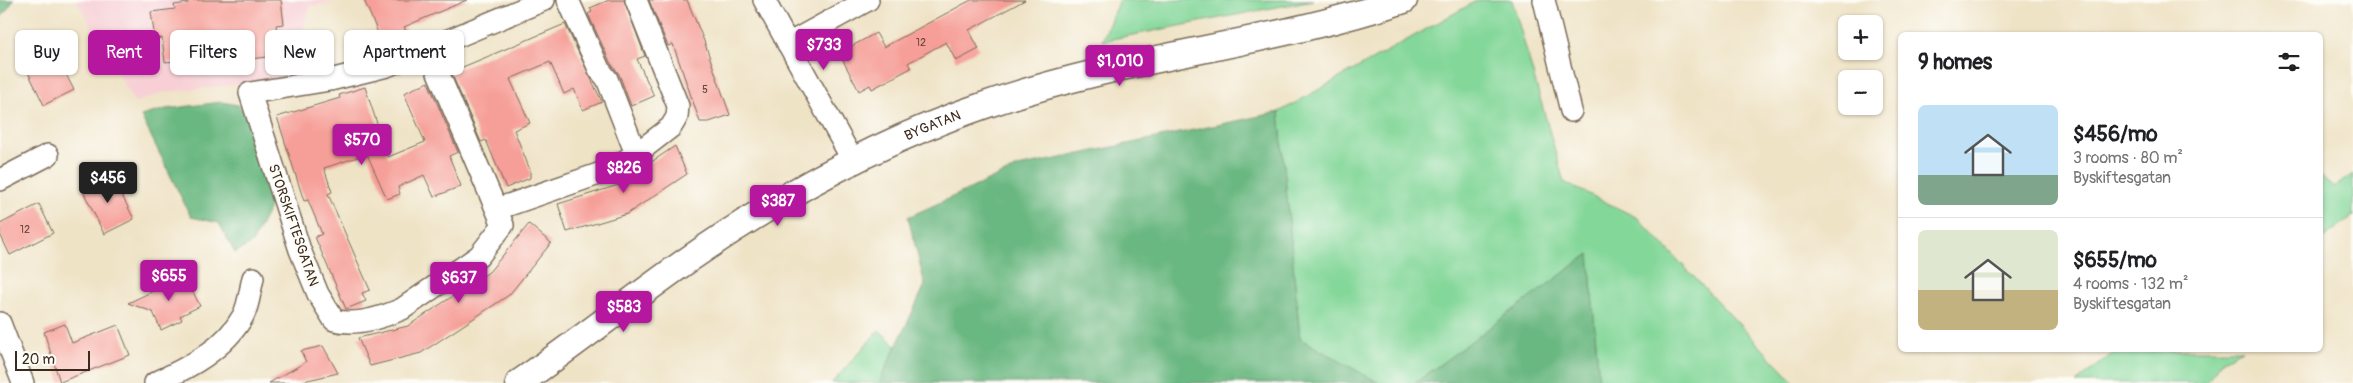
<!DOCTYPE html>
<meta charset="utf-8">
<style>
body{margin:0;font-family:Pangolin,sans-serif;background:#f2f2f2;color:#202124;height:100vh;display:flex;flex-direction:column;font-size:19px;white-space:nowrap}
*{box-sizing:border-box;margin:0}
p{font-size:16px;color:#757577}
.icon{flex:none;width:28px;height:28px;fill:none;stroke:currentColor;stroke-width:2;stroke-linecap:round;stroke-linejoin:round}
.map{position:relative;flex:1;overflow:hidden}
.panel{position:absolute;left:1898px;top:32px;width:425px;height:320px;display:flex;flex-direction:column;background:#fff;border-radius:8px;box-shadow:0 1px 4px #0004}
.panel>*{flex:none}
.top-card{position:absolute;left:15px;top:30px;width:475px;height:45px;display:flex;gap:10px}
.fabs{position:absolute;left:1838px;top:15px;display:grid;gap:10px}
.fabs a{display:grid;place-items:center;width:45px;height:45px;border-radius:8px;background:#fff;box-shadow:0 1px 4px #0004;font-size:25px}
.scale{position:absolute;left:15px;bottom:12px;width:75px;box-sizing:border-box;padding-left:5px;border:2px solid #3b2a1e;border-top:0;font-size:14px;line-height:18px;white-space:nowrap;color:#3b2a1e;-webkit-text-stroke:4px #fdfcf7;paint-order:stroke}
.price{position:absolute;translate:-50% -42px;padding:0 11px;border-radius:5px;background:#b5179e;color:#fff;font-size:16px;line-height:32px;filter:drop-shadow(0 1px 2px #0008)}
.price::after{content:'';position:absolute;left:50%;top:30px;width:15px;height:11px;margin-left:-8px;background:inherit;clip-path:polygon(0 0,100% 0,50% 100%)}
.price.active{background:#222;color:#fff}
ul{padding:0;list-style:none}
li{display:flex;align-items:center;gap:15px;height:125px;padding:0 20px}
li+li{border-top:1px solid #e0e0e0}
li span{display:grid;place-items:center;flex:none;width:140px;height:100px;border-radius:8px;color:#555}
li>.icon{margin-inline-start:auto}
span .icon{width:60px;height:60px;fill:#fffc;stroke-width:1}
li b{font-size:21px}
h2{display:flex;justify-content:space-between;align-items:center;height:60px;padding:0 20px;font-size:21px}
.pill{padding:0 18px;border-radius:8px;background:#fff;box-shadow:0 1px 4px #0004;font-size:18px;line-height:45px}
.pill.active{background:#b5179e;color:#fff}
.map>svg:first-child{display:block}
.built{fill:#f7cfd5}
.green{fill:#83d799;stroke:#5f805c}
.forest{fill:#6ab881;stroke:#527150}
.building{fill:#f69f98}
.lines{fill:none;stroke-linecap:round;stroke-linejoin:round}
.minor-casing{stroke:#7a6b59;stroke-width:24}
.tertiary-casing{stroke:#7a6b59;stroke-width:29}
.minor{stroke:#fff;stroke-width:21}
.tertiary{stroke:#fff;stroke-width:26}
.labels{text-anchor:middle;stroke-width:5;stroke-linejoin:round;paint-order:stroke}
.number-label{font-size:11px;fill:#6a473c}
.street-label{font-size:14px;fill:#3b2a1e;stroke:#fdfcf7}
</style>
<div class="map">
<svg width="2353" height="383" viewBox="0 0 2353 383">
<rect width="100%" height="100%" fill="#fdfcf7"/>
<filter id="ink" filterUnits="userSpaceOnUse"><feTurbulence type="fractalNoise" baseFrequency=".02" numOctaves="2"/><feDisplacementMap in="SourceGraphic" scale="10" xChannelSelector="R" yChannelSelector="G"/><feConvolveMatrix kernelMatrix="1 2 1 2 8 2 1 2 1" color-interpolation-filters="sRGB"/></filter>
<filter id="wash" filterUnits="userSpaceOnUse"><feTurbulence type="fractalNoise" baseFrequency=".0096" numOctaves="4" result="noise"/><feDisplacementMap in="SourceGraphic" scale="20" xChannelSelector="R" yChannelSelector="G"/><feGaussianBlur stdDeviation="1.12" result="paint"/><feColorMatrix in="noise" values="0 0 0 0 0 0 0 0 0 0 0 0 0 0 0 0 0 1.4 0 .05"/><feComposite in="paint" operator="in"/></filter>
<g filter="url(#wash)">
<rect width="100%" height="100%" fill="#efe3c6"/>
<path class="built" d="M76,0H344L311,6L302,31L296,62L298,78L160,93L135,103Z"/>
<g class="green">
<path d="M1119,0H1313L1102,41Z"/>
<path d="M1478,0H1512L1564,182L1638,218L1795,383H1599L1589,254L1415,383H1379L1300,339L1279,112Z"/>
<path d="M2320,174L2333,188L2353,174V216L2320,240Z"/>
<path d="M879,330L896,346L879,383H832Z"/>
<path d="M2117,350H2242L2223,360L2206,383H2076Z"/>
</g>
<g class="forest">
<path d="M0,0H14L0,19Z"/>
<path d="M222,102L238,105L249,117L275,196L252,243L235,253L219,223L191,217L141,116L166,109Z"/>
<path d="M1279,112L1300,339L1379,383H879L925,285L908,217L1018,167Z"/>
<path d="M1589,254L1599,383H1415Z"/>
</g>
<g id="blocks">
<g class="building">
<path d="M187,0H281L284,24L276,25L279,50L267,52V57L242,60V64L204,69L203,63L177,66V61L165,62L162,38L155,39L151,12L175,9L174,5L188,3Z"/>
<path d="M364,0H467L404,27L409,37L384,47Z"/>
<path d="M609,0H624L645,56L637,59L654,96L631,106L619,74L610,62L588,14L592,12L590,8Z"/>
<path d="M649,0H687L704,41L730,115L709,122H700L673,44L668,46Z"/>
<path d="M971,0H1025L969,30L979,49L956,61L946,42L908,63L911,68L872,89L870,85L859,91L839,53L876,33L884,47Z"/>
<path d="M565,24L602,102L583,110L574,89L564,94L550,62L510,79L530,123L514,130L530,170V178L506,188L486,140L481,142L451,72Z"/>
<path d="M48,39L74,90L44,105L19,54Z"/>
<path d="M428,82L458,152L449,156L461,186L434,197L424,175L398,187L400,194L387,199L367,154L324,168L332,192L328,194L370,290L362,293L366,301L346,309L315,237L322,234L308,200L304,201L277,117L340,98L339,95L365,87L388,157L425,142L404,93Z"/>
<path d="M675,146L687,174L627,214L567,232L558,204L638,179L634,174Z"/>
<path d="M111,174L134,219L104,234L82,189Z"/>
<path d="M39,204L53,233L10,255L0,234V224Z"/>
<path d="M529,224L551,243L509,295L421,353L370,366L358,338L408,326L489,272Z"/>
<path d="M185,276L200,306L180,316L182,320L161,330L153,312L128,303Z"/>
<path d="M65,324L72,343L118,325L130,355L60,382L44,332Z"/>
<path d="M323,346L338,373L295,383H269L306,362L301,351Z"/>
</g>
</g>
</g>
<g filter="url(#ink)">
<use href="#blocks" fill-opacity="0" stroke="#7a6b59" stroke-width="1"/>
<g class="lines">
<defs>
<g id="minor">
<path d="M568,0L599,69L607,79L636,154"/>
<path d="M764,0L852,159"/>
<path d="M1544,0L1571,111"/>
<path d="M788,44L868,0"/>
<path d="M428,49L503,225L479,256L402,309C381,318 355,326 334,320L318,294L300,250L250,93L330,80L387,66L544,0"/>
<path d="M0,180L48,155"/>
<path d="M497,209L610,170L636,154L671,127L677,117L678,106L636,0"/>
<path d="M0,323L23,383"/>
<path d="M155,383C188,368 225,349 243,316C249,305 250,290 253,278"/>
</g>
<g id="tertiary">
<path id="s1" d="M519,383C574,345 627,303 682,264C776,198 876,142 985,105C1122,57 1267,45 1404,0"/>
</g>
</defs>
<use href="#minor" class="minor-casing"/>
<use href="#tertiary" class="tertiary-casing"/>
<use href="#minor" class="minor"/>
<use href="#tertiary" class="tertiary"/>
</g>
</g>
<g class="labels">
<g class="number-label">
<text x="921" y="46">12</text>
<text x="705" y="93">5</text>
<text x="25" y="233">12</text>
</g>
<g class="street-label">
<text dy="5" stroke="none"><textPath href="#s1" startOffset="489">BYGATAN</textPath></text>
<text transform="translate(294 225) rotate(71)" y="5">STORSKIFTESGATAN</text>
</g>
</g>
</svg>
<div class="fabs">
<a>+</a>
<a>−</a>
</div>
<div class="scale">20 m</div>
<b class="price" style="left:824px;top:71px">$733</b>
<b class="price" style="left:1120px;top:87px">$1,010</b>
<b class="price" style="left:362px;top:166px">$570</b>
<b class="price" style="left:624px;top:194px">$826</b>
<b class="price active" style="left:108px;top:204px">$456</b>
<b class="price" style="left:778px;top:227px">$387</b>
<b class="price" style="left:169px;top:302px">$655</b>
<b class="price" style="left:459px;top:304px">$637</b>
<b class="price" style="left:624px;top:333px">$583</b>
<div class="top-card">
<a class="pill">Buy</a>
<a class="pill active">Rent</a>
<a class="pill">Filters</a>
<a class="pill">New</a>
<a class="pill">Apartment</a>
</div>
<section class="panel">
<h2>9 homes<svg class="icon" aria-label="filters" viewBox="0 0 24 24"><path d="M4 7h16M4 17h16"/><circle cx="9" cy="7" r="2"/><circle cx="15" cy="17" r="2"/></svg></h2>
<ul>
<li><span style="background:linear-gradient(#bfe0f5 70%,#7fa58c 0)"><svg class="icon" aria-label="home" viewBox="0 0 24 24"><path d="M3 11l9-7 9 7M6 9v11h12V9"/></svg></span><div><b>$456/mo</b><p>3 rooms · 80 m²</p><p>Byskiftesgatan</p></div></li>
<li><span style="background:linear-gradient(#dfe7d0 60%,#c2b280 0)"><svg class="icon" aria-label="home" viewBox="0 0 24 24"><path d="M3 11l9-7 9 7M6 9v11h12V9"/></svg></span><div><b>$655/mo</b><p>4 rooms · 132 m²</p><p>Byskiftesgatan</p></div></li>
</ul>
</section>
</div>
